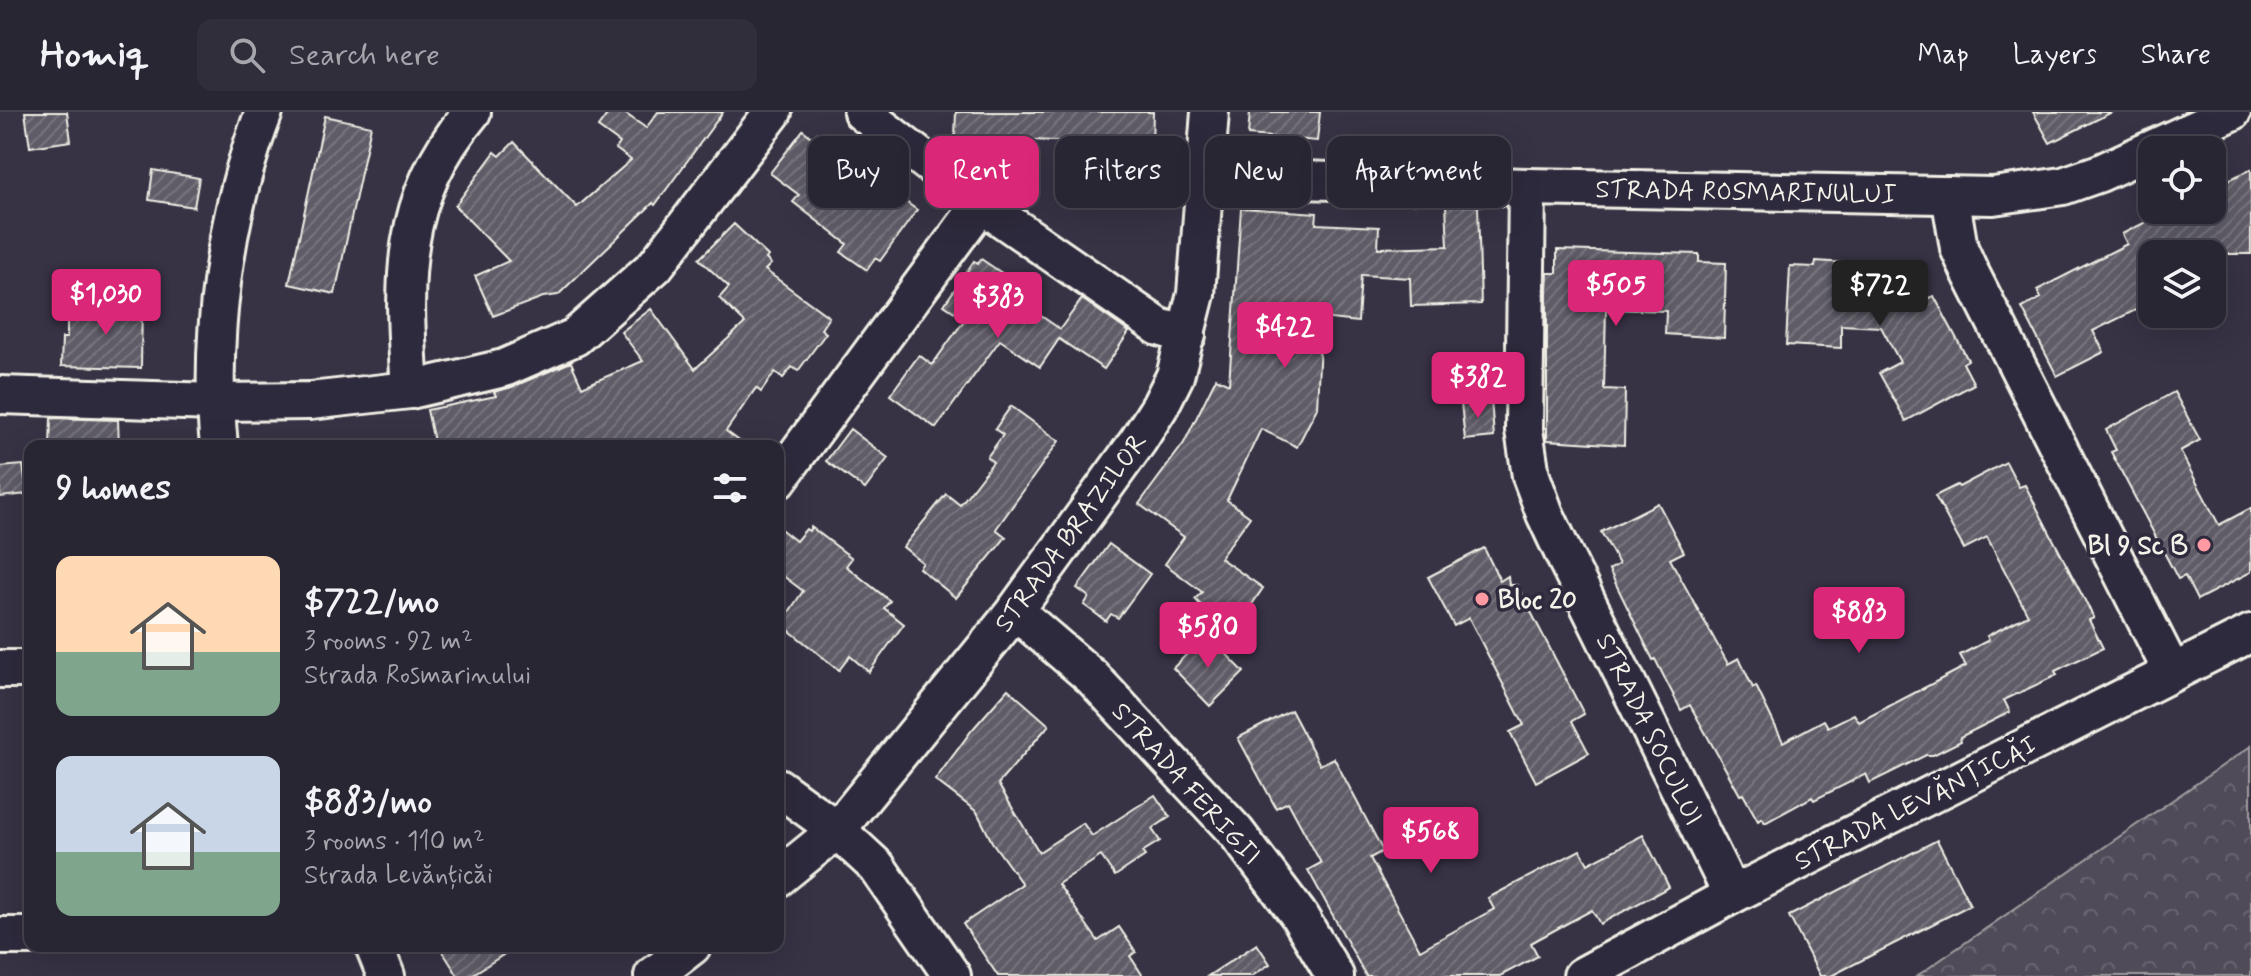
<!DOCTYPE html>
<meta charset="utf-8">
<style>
body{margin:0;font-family:Mynerve,sans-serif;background:#312e3b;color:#f1f3f6;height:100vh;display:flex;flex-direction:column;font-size:30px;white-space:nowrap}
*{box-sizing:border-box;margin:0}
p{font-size:26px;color:#a5a5ac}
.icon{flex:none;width:44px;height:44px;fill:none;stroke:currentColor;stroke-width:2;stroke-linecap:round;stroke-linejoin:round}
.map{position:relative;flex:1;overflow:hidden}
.sheet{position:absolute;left:24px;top:328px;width:760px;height:512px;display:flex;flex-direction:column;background:#292633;border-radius:16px;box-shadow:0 8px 32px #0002,0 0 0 2px #45434e}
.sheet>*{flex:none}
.hud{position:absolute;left:808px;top:24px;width:760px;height:72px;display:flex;gap:16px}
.fabs{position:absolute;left:2138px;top:24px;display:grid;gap:16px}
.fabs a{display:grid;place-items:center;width:88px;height:88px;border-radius:16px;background:#292633;box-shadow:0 8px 32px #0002,0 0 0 2px #45434e;font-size:40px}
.price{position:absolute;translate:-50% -68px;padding:0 18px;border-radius:8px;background:#db2777;color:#fff;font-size:26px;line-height:52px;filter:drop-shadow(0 2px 4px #0008)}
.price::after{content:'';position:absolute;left:50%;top:48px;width:24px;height:18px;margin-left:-12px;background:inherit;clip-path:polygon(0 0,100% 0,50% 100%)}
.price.on{background:#222;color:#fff}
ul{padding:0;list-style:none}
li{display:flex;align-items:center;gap:24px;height:200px;padding:0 32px}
li span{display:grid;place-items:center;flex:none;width:224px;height:160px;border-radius:16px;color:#555}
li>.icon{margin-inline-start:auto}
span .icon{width:96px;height:96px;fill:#fffc;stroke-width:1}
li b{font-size:34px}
h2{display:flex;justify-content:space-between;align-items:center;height:96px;padding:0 32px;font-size:34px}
.chip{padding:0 28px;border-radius:16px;background:#292633;box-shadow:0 8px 32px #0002,0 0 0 2px #45434e;font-size:28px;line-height:72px}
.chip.on{background:#db2777;color:#fff}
header{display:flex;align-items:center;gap:48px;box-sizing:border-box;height:112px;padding:0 40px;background:#292633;border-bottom:2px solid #45434e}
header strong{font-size:38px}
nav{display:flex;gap:44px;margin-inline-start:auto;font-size:28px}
.search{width:560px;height:72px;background:#312e3b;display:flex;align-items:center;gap:20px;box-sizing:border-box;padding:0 28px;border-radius:16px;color:#a5a5ac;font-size:30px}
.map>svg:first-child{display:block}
.park{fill:url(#park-crowns);stroke:#a29ea0;stroke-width:2}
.building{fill:url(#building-hatch);stroke:#f4f1e8;stroke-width:2}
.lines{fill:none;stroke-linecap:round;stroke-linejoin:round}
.street-casing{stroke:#f4f1e8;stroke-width:42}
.street{stroke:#2f2a3d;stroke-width:36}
.poi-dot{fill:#ff9aa2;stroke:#2f2a3d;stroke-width:3}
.labels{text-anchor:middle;stroke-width:7;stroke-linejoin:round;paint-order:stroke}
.street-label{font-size:26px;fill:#f4f1e8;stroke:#2f2a3d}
.poi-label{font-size:26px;font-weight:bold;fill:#f4f1e8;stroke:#2f2a3d;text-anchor:end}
</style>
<header>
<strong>Homiq</strong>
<div class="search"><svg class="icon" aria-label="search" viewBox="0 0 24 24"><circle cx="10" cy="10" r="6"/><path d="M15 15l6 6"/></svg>Search here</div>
<nav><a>Map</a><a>Layers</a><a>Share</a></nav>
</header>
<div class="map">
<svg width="2251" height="864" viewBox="0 0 2251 864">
<defs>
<pattern id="park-crowns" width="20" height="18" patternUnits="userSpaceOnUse" patternTransform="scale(2)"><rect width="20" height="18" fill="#504b59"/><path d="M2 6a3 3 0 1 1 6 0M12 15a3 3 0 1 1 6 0" fill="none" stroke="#6a6571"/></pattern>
<pattern id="building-hatch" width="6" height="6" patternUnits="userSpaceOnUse" patternTransform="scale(2)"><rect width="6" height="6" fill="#5f5c67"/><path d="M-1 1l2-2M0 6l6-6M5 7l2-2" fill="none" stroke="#77747d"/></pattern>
</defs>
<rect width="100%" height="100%" fill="#373244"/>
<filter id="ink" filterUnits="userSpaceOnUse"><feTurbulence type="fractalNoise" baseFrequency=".0125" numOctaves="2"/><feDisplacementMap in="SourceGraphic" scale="16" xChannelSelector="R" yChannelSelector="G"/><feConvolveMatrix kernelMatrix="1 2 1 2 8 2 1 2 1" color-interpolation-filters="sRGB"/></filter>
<g filter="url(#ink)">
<path class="park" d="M2251,634V864H1917Z"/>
<g class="building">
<path d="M25,0H67L71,29L30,35Z"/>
<path d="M609,0H623L646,16L658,0H723L655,93L653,91L558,183L543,185L493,204L475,164L509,149L455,94L495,40L500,44L514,30L577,95L631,48L616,37L620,31L598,15Z"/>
<path d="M956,0H1153L1152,33L955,25Z"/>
<path d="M1250,0H1320L1317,29L1248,23Z"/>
<path d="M2033,0H2112L2050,31Z"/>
<path d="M325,4L371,14L335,182L289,172Z"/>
<path d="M803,18L813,26L817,21L854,49L852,51L917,98L880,149L875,146L867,158L841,140L847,132L793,90L799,83L770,61Z"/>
<path d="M2251,57V142H2152V190L2093,219L2104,240L2057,264L2022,196L2041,186L2037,178L2127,132L2122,122L2170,98H2212V76Z"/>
<path d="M153,58L199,66L194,95L149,88Z"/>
<path d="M1446,93L1478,94L1481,192L1411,194L1410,166L1361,163L1358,210L1321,206L1317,296L1297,335L1261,317L1227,388L1250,405L1220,446L1263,476L1230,525L1195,487L1202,480L1165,452L1184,425L1139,392L1184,331L1216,266L1229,272L1241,96L1317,101L1316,112L1379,115L1378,136L1448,134Z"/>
<path d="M734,112L768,144L766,147L771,152L765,158L829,205L821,217L826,221L798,259L792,255L783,266L775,260L761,280L756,276L726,319L746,334H435L427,298L496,284L494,280L512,275L571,250L582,275L643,249L621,220L651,197L695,257L745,211L719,186L729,175L699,147Z"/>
<path d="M1557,138L1699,142V150L1726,151L1724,226L1665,222L1666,199L1606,197L1604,277L1625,278L1624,333L1547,328V179L1548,161H1557Z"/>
<path d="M981,147L1012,168L1008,173L1017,183L1015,186L1060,217L1082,187L1129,220L1104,257L1059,227L1040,255L1000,228L936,316L890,283L919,243L932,253L965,207L944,193L974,149L978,152Z"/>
<path d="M1816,149L1889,154L1888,161L1929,186L1934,184L1968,248L1963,251L1974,272L1906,309L1879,261L1900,250L1881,215L1841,213V236L1786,233L1790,154L1815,155Z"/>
<path d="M103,187L142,188L141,256L61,254L62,226H67V205L103,206Z"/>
<path d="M2174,280L2200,328L2180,339L2219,413L2251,396V460L2197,488L2185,464L2178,467L2111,340L2116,338L2106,318Z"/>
<path d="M1491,287L1494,325L1465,328L1461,291Z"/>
<path d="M1011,294L1059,329L996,417L1006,425L956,486L919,456L923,451L903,435L946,382L960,393L993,350L987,345L1003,323L995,317Z"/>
<path d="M51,306L118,308L119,334H50Z"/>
<path d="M850,317L888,346L865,377L826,349Z"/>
<path d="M2006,350L2019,375L2025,373L2094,506L2089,508L2103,536L2055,559L2057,563L2004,588L2010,600L1960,625L1961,629L1933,643H1926L1870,671L1866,662L1814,688L1812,685L1765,711L1762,706L1758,709L1743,682L1740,683L1690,593L1681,598L1655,547L1653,548L1609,458L1619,452L1601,420L1658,391L1684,440L1670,447L1728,552L1739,546L1753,576L1756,574L1783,630L1824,608L1828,615L1854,602L1859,610L1966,554L1960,543L1989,528L1987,524L2028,503L1987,425L1964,437L1935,384L1957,373L1959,375Z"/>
<path d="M23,353L27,382L0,385V355Z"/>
<path d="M778,415L796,429L806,417L809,419L811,415L852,446L846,454L890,489L884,496L904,512L869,560L850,544L839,558L781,512L803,479L778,460Z"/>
<path d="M1109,432L1150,462L1118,506L1111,502L1106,509L1084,493L1089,485L1077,476Z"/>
<path d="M1484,436L1500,469L1508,464L1509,473H1517L1584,602L1572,609L1589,641L1536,670L1510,620L1524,613L1469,506L1454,514L1428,465Z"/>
<path d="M1207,522L1244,560L1210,594L1173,556Z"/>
<path d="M1008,577L1049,613L998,672L1039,740L1083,711L1092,724L1155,683L1170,705L1152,717L1160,729L1142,740L1145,744L1115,764L1101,744L1058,772L1098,829L1119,815L1136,840L1130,844L1143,864H998L963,812L1022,772L992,730L977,700L935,668L972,618Z"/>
<path d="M1291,598L1320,653L1334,646L1383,739L1370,746L1420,838L1494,797L1488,786L1580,738L1588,752L1643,723L1669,775L1600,812L1592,798L1562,814L1531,831L1538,844L1500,864H1366L1308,758L1321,751L1288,690L1276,696L1238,626Z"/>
<path d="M1937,728L1970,793L1831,864H1820L1789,804Z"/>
<path d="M1257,832L1270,852L1252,864H1208Z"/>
<path d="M439,834H517L470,864H458Z"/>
</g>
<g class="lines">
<defs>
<g id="street">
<path d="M862,0L981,92L1159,215L1187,223"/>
<path d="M1207,65L1527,75L1993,84L2063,74L2100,61L2232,0"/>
<path d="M1527,75L1524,318L1531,364L1545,402L1566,447L1732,783"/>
<path d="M1950,83L1959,136L1969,158L2172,560"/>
<path d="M410,278C403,170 397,89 472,0"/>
<path d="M0,283L215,290L310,289L410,278L504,256L575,225L655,154L773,0"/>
<path d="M219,334C208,226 225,101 264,0"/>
<path d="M778,368L981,92"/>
<path d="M1015,499L1092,565L1236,720L1298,802L1335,864"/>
<path d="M0,557H30"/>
<path d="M778,675L837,718L877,755L952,864"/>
<path d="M778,766L837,718L1015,499L1138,329L1160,294L1175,264L1196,182L1210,0"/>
<path d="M0,824H30"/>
<path d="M374,834L386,864"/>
<path d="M653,864L692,834"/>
<path d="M1582,864L1732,783L2251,521"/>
</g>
</defs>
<use href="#street" class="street-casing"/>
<use href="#street" class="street"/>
</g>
</g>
<g class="poi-dot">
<circle cx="2204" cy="433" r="8"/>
<circle cx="1482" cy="487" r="8"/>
</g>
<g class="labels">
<g class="street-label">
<text transform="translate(1746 79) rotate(1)" y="9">STRADA ROSMARINULUI</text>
<text transform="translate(1070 420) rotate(-54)" y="9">STRADA BRAZILOR</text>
<text transform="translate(1650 617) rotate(64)" y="9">STRADA SOCULUI</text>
<text transform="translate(1187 671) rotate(48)" y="9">STRADA FERIGII</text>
<text transform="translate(1915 690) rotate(-27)" y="9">STRADA LEVĂNȚICĂI</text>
</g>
<g class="poi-label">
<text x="2188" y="442">Bl 9 Sc B</text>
<text x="1498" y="496" text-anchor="start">Bloc 20</text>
</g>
</g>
</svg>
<div class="fabs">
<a><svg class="icon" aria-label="locate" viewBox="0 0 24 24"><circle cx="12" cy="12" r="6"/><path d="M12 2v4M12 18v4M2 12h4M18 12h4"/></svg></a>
<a><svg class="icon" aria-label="layers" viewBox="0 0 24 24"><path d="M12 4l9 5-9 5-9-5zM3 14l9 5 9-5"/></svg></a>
</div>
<b class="price" style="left:1616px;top:216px">$505</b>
<b class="price on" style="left:1880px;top:216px">$722</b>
<b class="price" style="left:106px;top:225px">$1,030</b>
<b class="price" style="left:998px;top:228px">$383</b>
<b class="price" style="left:1285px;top:258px">$422</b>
<b class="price" style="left:1478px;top:308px">$382</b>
<b class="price" style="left:1859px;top:543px">$883</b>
<b class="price" style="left:1208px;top:558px">$580</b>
<b class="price" style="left:1431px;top:763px">$568</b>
<div class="hud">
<a class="chip">Buy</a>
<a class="chip on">Rent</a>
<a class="chip">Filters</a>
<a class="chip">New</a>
<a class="chip">Apartment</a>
</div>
<section class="sheet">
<h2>9 homes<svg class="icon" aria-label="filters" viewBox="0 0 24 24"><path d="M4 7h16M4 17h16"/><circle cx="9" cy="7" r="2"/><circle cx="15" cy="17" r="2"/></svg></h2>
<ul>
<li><span style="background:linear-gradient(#ffd9b3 60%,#7fa58c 0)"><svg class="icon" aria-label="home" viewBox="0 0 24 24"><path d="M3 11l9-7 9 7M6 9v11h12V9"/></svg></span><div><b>$722/mo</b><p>3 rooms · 92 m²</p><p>Strada Rosmarinului</p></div></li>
<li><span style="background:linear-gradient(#c9d6e8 60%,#7fa58c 0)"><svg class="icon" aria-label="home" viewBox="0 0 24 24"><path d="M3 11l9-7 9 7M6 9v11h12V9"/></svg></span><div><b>$883/mo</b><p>3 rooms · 110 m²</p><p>Strada Levănțicăi</p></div></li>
</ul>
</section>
</div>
